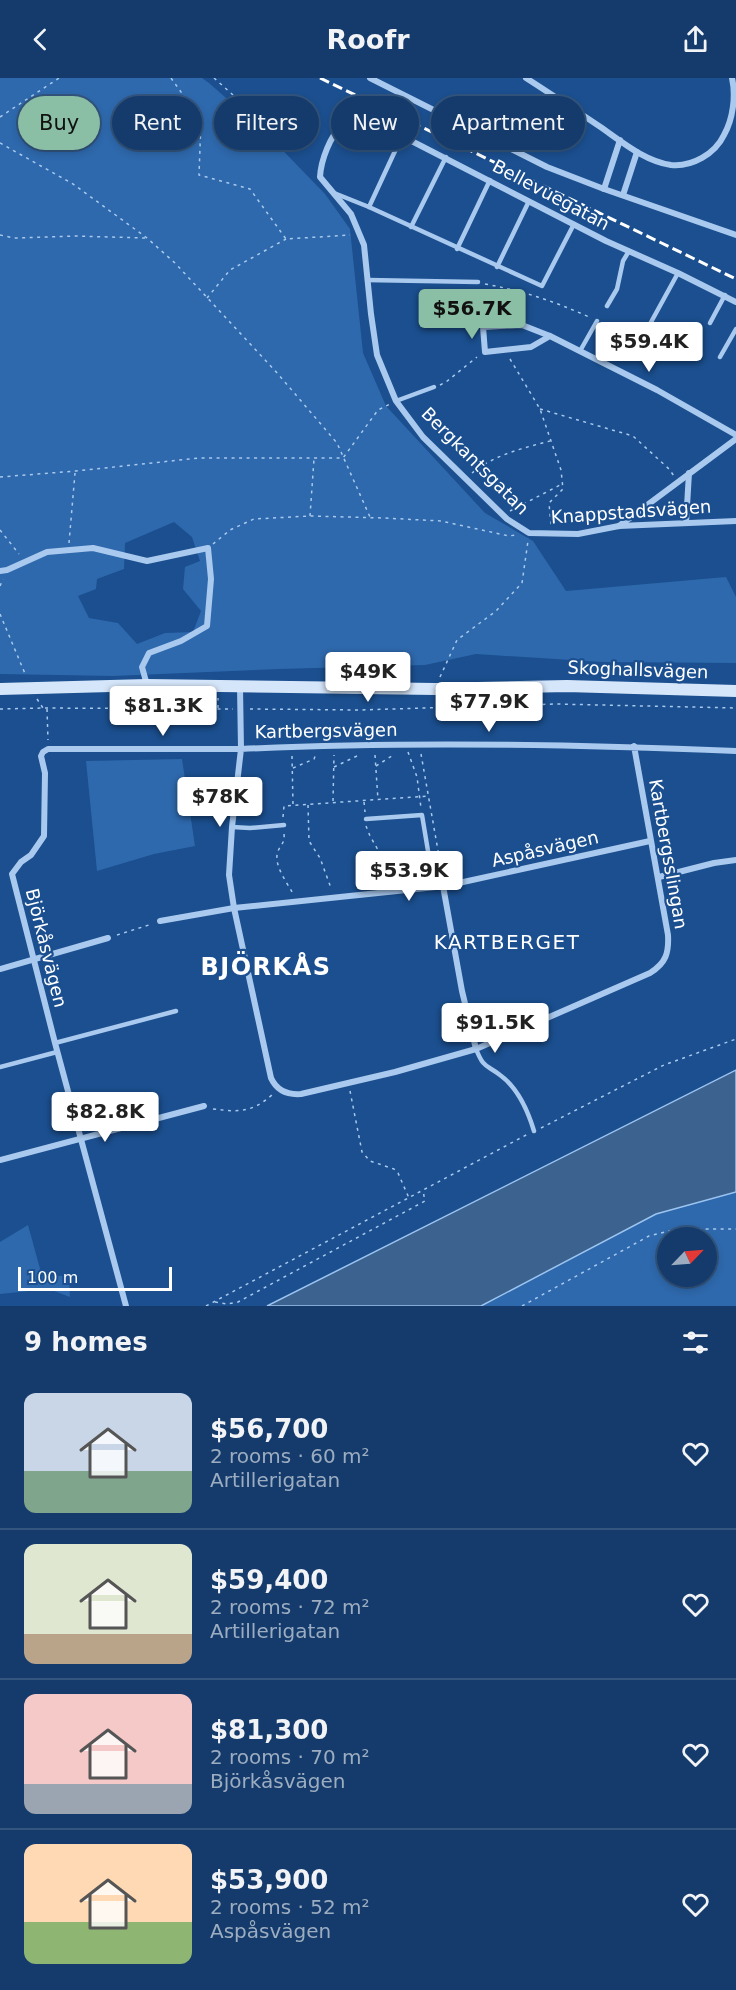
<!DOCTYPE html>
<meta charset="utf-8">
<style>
body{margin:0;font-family:"DejaVu Sans",sans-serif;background:#214673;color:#f1f3f6;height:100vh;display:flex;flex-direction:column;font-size:22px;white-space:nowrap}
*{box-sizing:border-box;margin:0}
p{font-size:20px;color:#9dadc1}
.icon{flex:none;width:33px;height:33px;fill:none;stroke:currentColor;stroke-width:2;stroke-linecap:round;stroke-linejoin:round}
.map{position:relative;height:1228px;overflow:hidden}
.drawer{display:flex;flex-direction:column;background:#143b6b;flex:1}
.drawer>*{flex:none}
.banner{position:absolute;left:18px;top:18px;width:700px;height:54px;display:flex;gap:12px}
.needle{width:39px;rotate:65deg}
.fabs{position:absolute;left:657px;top:1149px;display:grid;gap:12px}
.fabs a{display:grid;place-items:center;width:60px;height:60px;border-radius:50%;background:#143b6b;box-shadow:0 3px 9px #0003,0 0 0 2px #33557e;font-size:30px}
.scale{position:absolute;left:18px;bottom:15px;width:154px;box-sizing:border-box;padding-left:6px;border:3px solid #fff;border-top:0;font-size:16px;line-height:21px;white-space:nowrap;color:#fff;-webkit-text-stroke:4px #1b4f8f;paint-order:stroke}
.price{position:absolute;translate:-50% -51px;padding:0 14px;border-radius:6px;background:#fff;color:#222;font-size:20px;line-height:39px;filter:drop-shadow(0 2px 3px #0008)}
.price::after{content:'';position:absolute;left:50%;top:36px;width:18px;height:14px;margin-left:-9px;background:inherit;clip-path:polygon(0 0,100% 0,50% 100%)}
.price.on{background:#8abfa5;color:#111}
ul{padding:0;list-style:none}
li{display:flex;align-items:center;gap:18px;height:150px;padding:0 24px}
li+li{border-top:2px solid #33557e}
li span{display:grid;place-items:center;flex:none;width:168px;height:120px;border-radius:12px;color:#555}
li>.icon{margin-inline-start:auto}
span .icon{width:72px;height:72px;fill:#fffc;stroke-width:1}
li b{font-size:26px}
h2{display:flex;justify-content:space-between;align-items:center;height:72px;padding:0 24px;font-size:26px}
.tag{padding:0 21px;border-radius:27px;background:#143b6b;box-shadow:0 3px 9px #0003,0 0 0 2px #33557e;font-size:21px;line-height:54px}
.tag.on{background:#8abfa5;color:#111}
header{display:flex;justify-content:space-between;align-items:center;height:78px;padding:0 24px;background:#143b6b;font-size:27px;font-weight:700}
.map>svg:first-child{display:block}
.green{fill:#2e69ad;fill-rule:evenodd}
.water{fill:#3c6290;stroke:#9cc4f0;stroke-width:1.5}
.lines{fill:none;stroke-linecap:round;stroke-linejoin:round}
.path{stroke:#a9c9ee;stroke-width:1.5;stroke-dasharray:3 4.5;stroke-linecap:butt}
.service{stroke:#a9c9ee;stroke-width:4.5}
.minor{stroke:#a9c9ee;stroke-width:6}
.secondary{stroke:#d6e6fa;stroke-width:12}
.rail{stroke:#fff;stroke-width:3;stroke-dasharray:10 4.5;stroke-linecap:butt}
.labels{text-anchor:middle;stroke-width:4.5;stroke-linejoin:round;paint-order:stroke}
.street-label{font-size:18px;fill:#fff;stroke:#1b4f8f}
.neighbourhood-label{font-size:20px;letter-spacing:1.5px;fill:#fff;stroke:#1b4f8f}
.district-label{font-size:24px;font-weight:bold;letter-spacing:1.5px;fill:#fff;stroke:#1b4f8f}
</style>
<header><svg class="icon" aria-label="back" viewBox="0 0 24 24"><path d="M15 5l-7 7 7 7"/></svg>Roofr<svg class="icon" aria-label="share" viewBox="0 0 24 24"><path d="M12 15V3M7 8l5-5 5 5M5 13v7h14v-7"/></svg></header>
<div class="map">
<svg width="736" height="1228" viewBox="0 0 736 1228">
<rect width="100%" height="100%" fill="#1b4f8f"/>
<g class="green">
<path d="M0,0H202L209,5L266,55L325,116L350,151L363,275L386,328L485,435L533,463L566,513L726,499L736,519V585L603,584L476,576L425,587L279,591L113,598L0,596ZM174,444L192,459L200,483L185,489L183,511L201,533L193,554L165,555L137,566L118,545L89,540L78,518L96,511L97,501L124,491L125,465Z"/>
<path d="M182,681L195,768L154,776L97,793L86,683Z"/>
<path d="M736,1114V1228H481L656,1136ZM668,1160H706V1198H668Z"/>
<path d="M28,1147L42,1198H69L70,1219L49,1211L0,1216V1164Z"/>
</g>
<path class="water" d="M736,992V1114L656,1136L481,1228H267Z"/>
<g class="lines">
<g class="path">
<path d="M171,0L201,42L199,97L250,111L286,161L350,157"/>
<path d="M214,0L277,56"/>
<path d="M0,39L59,0"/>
<path d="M0,65L73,106L147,160L175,185L278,296L337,365L370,439"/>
<path d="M0,157L14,160L74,158L146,160"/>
<path d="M485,206C523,213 554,223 589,239"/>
<path d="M207,220L230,192L286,161"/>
<path d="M510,281L540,331L561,392L563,411L549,425L551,447"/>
<path d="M440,307L446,304L477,279"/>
<path d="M540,331L633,358L669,391L674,398"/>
<path d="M472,395C494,377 523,370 550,363"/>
<path d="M0,399L76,393L199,380H343L378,332L390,326"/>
<path d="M510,433L562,406"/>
<path d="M310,438L314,381"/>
<path d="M0,452L19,476"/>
<path d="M69,465L75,395"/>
<path d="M213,466L230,452L254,441L310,438L384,440L441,443L509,458L515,457"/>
<path d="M0,508L3,501"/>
<path d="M0,536L26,598"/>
<path d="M440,599L457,562L496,533L522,505L528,463"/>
<path d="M37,621L43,630"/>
<path d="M218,630V620"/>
<path d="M0,631L43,630L233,631"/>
<path d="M47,631L48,662"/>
<path d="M250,631L359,632L555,626L736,630"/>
<path d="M408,674L417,699L421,730"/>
<path d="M421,676L443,801"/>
<path d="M375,677L378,722"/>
<path d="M292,678L293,727"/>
<path d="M376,688L395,676"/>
<path d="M334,689L359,677"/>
<path d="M293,690L314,681L316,676"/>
<path d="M333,723L334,677"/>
<path d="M364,724L365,734"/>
<path d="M308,727L309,763L320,780L331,810"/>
<path d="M283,739L284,728L429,718"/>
<path d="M366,748L370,758L385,784L393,806"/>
<path d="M284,756C285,765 281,766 278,773C273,786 286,803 292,814"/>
<path d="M117,857L152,846"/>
<path d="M350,1013L362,1074L370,1083L394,1091L398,1095L409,1120"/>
<path d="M213,1031C239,1034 251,1035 272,1017"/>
<path d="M541,1050L664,987L736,961"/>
<path d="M215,1224L227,1226L238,1224L425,1123L423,1113"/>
<path d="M206,1228L528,1056"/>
<path d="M522,1228L649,1158L677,1151H736"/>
</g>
<g class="service">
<path d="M334,115L369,129L542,208L574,146"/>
<path d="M369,129L402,58"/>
<path d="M411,149L446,79"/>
<path d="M457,171L490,102"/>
<path d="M497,189L529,123"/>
<path d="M367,202L478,204"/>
<path d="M607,228L617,211L623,183L629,173"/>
<path d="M710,245L725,217"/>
<path d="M650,246L678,195"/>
<path d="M580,273L597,243"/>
<path d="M720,279L736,251"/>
<path d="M396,323L434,309"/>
<path d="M366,741L422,737L434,809"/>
<path d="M232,749L250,750L284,747"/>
<path d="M55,965L176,933"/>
<path d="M476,971C484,991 486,986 500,997C518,1010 528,1033 534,1053"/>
<path d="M0,989L57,974"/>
</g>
<g class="minor">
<path d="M370,0L547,89L604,111L736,157"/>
<path d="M526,0C551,16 575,32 599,48C621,63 644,83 671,87C692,89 715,76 724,57C733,41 736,18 732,0"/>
<path d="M604,111L620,62"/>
<path d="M623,117L637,74"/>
<path d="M736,224L678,195L606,163L361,37C355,39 347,41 343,46C330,58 321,82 320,99L351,136L364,167L371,236L377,277L396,323L423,359L507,441L529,455L578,456L619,448L736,443"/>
<path d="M550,258L531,269L485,274L483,249L522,247L550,258L657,312L736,357"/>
<path d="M686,445L689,395"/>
<path d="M619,448L736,361"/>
<path d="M0,493L7,492L47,474L93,470L147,483L208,470L211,501L207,548L181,563L149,575L142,589L147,607"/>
<path d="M634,668L668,857C669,875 666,885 650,895L476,971L395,994L301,1016C288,1017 277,1013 271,1000L234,830L229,797L232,749L241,671C406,663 571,666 736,673"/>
<path d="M659,799L714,785L736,782"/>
<path d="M443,808L462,913L476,971"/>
<path d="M160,843L234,830L445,808L650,763"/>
<path d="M0,891L108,860"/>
<path d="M0,1082L204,1028"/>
<path d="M126,1228L55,965L12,796L21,784L31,777L44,758L45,695L41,678L43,674L48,671H241L240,609"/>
</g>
<path class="secondary" d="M0,611L147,607L435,611L567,608L736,613"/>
<path class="rail" d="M320,0L736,201"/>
</g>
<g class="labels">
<g class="street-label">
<text transform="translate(551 117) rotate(28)" y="6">Bellevuegatan</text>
<text transform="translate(475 383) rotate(45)" y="6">Bergkantsgatan</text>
<text transform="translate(631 434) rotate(-4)" y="6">Knappstadsvägen</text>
<text transform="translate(638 592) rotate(2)" y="6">Skoghallsvägen</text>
<text transform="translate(326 653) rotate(-1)" y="6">Kartbergsvägen</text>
<text transform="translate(545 771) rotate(-13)" y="6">Aspåsvägen</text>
<text transform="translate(668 776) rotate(80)" y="6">Kartbergsslingan</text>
<text transform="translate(46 870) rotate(76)" y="6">Björkåsvägen</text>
</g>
<g class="neighbourhood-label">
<text x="507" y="871">KARTBERGET</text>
</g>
<g class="district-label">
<text x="266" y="897">BJÖRKÅS</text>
</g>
</g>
</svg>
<div class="fabs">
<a><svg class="needle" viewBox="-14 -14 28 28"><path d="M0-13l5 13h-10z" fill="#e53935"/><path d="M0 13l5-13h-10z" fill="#9dadc1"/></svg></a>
</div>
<div class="scale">100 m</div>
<b class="price on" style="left:472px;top:262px">$56.7K</b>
<b class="price" style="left:649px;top:295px">$59.4K</b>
<b class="price" style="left:368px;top:625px">$49K</b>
<b class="price" style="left:489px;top:655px">$77.9K</b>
<b class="price" style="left:163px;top:659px">$81.3K</b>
<b class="price" style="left:220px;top:750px">$78K</b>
<b class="price" style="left:409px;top:824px">$53.9K</b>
<b class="price" style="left:495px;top:976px">$91.5K</b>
<b class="price" style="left:105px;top:1065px">$82.8K</b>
<div class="banner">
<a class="tag on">Buy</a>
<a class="tag">Rent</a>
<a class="tag">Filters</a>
<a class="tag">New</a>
<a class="tag">Apartment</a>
</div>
</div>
<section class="drawer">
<h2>9 homes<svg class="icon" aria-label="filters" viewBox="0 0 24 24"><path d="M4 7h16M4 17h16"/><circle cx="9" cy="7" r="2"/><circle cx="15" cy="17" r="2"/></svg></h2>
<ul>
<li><span style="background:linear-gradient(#c9d6e8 65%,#7fa58c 0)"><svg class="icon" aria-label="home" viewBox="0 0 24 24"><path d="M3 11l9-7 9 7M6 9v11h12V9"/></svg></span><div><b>$56,700</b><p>2 rooms · 60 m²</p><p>Artillerigatan</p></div><svg class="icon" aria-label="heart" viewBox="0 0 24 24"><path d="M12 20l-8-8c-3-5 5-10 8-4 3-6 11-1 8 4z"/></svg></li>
<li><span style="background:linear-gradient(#dfe7d0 75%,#b9a48a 0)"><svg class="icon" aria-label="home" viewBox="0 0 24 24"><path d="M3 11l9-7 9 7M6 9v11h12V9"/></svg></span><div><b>$59,400</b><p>2 rooms · 72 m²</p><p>Artillerigatan</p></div><svg class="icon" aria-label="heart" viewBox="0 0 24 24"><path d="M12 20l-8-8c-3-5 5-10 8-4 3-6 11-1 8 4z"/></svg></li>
<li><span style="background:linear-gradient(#f6c9c9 75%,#9aa5b1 0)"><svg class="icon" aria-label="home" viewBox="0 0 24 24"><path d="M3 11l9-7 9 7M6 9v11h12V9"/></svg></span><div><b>$81,300</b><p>2 rooms · 70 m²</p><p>Björkåsvägen</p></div><svg class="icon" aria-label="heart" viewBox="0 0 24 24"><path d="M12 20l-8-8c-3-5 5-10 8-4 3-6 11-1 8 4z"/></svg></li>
<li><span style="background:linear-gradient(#ffd9b3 65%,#8fb573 0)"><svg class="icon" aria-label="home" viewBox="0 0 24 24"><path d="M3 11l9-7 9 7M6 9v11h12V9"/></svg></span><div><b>$53,900</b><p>2 rooms · 52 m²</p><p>Aspåsvägen</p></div><svg class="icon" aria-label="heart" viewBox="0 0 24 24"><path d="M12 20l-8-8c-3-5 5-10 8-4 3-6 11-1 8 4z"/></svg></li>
</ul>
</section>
